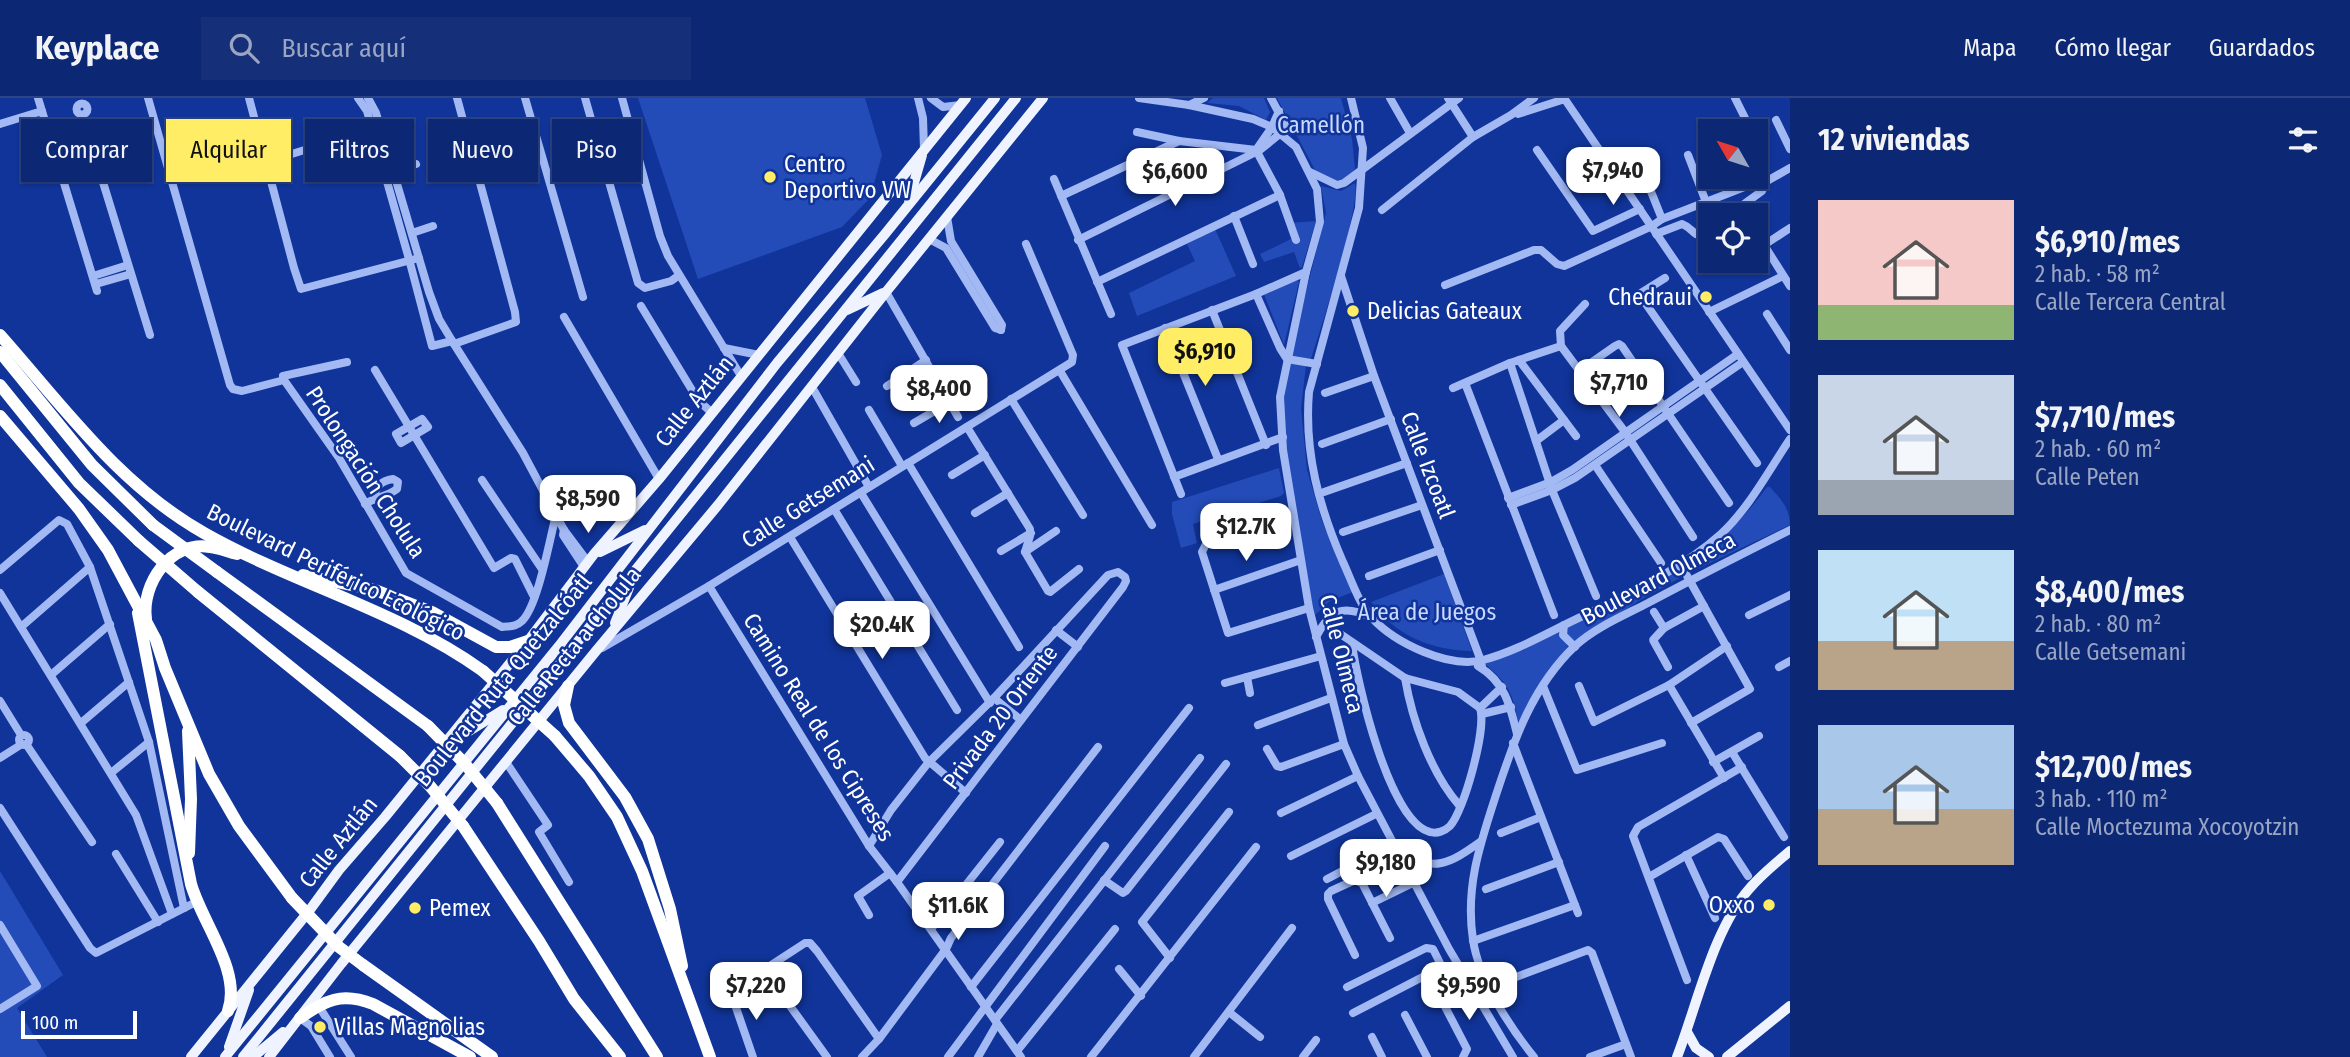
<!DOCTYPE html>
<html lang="es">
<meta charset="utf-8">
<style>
body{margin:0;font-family:"Fira Sans Condensed",sans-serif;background:#152f78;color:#f1f3f6;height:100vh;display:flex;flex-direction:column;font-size:26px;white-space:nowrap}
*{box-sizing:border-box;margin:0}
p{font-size:23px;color:#9aa5c4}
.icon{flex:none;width:38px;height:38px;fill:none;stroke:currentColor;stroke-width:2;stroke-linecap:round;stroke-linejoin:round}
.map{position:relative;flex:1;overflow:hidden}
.drawer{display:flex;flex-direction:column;background:#0c2773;width:560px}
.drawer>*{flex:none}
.banner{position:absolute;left:21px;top:21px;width:665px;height:63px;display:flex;gap:14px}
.needle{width:46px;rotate:309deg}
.controls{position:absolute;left:1698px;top:21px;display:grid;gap:14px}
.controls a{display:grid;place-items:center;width:70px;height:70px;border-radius:0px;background:#0c2773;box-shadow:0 2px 5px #0004,0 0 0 2px #2c4485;font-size:35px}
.scale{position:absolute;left:21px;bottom:18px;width:116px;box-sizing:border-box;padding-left:7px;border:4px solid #fff;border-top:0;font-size:19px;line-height:24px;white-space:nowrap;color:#fff;-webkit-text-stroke:5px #103499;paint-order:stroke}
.price{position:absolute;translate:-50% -60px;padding:0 16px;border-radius:14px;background:#fff;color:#222;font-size:23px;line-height:46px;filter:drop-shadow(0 2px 4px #0008)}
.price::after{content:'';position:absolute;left:50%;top:42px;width:21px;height:16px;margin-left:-10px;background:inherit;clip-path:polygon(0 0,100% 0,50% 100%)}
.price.current{background:#ffed65;color:#111}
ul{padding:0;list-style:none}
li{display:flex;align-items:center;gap:21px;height:175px;padding:0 28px}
li span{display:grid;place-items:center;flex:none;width:196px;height:140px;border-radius:0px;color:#555}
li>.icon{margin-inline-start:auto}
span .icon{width:84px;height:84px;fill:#fffc;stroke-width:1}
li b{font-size:30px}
h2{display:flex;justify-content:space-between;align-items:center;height:84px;padding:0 28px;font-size:30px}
.tag{padding:0 24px;border-radius:0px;background:#0c2773;box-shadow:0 2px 5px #0004,0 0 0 2px #2c4485;font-size:24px;line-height:63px}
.tag.current{background:#ffed65;color:#111}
header{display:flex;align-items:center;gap:42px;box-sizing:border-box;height:98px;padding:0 35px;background:#0c2773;border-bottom:2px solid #2c4485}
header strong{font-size:33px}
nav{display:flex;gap:38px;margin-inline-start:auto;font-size:24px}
.search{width:490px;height:63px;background:#152f78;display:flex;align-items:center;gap:18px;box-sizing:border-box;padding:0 24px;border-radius:0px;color:#9aa5c4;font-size:26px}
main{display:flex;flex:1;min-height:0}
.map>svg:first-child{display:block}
.green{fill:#234cb8}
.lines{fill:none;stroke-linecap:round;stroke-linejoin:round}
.minor{stroke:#a2b9f4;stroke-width:8}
.major{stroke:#eff3ff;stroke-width:10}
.highway{stroke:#fff;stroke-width:12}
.highway-bridge{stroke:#fff;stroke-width:12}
.poi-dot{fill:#ffed65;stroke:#103499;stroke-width:2.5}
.labels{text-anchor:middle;stroke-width:5;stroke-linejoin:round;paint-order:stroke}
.park-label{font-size:23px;fill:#cad9fe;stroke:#103499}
.poi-label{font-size:23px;fill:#fff;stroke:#103499;text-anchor:start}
.street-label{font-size:23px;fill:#fff;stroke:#103499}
</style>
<header>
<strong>Keyplace</strong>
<div class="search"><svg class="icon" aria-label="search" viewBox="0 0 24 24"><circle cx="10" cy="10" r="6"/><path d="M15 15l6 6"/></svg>Buscar aquí</div>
<nav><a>Mapa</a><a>Cómo llegar</a><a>Guardados</a></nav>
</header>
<main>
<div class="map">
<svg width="1790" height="959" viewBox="0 0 1790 959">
<rect width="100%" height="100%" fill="#103499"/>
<g class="green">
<path d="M638,0H865L882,57L870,100L842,129L698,181Z"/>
<path d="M1213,0H1264L1270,14L1266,22L1239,8L1207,5Z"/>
<path d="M1277,0H1341L1352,41L1355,71C1343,87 1328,86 1315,72Z"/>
<path d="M1355,85C1361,108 1321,229 1312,258L1310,262L1294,260L1290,257L1326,115L1321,88L1341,93Z"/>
<path d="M1316,123L1302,169L1300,170L1294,154L1264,164L1260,156L1293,140L1289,125Z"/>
<path d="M1215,131L1236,178L1137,218L1129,195L1195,163L1187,146Z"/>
<path d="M1297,182L1299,184L1284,247L1264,196Z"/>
<path d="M1289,264L1306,267L1301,310L1307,372L1322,423L1353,494L1330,503L1315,517L1308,490L1285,348L1282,294Z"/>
<path d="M1279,370L1284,395L1281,398L1193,426L1197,445L1181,450L1172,416V404Z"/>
<path d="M1767,389H1770C1780,400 1790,410 1790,427L1689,475L1686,470C1718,445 1742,423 1767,389Z"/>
<path d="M1681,471L1685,477L1637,504L1575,545L1566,536L1568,530Z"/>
<path d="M1444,476L1472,553C1433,553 1394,537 1371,504Z"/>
<path d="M1559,534L1568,549C1548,572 1532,594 1520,622L1518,623C1512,593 1508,586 1485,566Z"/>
<path d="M0,773L63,877L17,910L47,959H0Z"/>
</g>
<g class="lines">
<g class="minor">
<path d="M38,0L97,193"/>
<path d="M148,0L230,287L233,291L242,293L284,282"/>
<path d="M249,0L294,170L301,191L419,160"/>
<path d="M358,0L367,13L409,161L432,248L452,243"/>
<path d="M368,0L376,15L429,194L439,221L454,246L523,355L564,432L588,464"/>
<path d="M525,0L583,199"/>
<path d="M585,0L638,185L645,190L671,183L678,178"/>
<path d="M622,0L660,138L668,158L741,278"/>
<path d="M918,0L923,20L924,51"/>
<path d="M931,0L943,9L961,7"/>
<path d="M1139,0L1189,7L1253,21L1272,29L1296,49L1317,91L1320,124L1306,174L1280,299L1283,352L1309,510L1344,646L1358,678L1449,851L1513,959"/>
<path d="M1271,0L1288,32"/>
<path d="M1351,0L1363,50L1359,110L1309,294C1304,354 1319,409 1343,464C1351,481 1359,506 1372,520C1395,545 1449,571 1483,562C1518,553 1552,532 1585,517C1632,494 1682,471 1721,436C1749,410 1769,372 1790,341"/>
<path d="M1390,0L1410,35"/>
<path d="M1448,0L1473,39"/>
<path d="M1564,0L1790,332"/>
<path d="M1735,0L1748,26"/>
<circle cx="82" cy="11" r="5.5"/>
<path d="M1189,7L1204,0"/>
<path d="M1518,16L1565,1"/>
<path d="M1776,22L1790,51"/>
<path d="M0,26L42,13"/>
<path d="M1137,34L1179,43L1256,52"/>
<path d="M383,37L407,28"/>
<path d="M1256,52L1280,97L1296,142"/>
<path d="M1256,52L1272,29L1279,13"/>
<path d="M1537,52L1593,133L1640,111"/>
<path d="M1688,57L1706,104"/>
<path d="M266,64L372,31"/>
<path d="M98,68L150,237"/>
<path d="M394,74L416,66"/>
<path d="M1310,74L1337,87L1344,85L1459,0"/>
<path d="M1644,76L1662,121"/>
<path d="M1054,81L1111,216"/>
<path d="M1061,98L1179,43"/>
<path d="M1382,112L1473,39L1511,17L1534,0"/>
<path d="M1729,117L1762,93L1767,83"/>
<path d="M1234,118L1253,166"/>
<path d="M947,119L951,143L1002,227L1001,232"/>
<path d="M412,135L433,128"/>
<path d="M1656,136L1682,126C1696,131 1693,144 1710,132"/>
<path d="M929,141L946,150L995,230L1001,232"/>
<path d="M1078,142L1244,60L1260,52L1287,30"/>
<path d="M1764,147L1790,188"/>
<path d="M1755,153L1790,130"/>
<path d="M93,178L128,167"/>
<path d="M1341,178L1374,278L1481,563L1482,569"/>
<path d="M1097,184L1280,97"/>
<path d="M96,186L131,176"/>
<path d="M1445,187L1534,152H1541L1557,166L1564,168L1652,128L1662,121L1760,83H1767L1790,70"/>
<path d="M886,194L958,319"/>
<path d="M1256,196L1280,250L1287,261L1317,266"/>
<path d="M1639,196L1757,365"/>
<path d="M1625,205L1665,180"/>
<path d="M1585,206L1560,233L1561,248L1625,334L1693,439"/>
<path d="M641,208L698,302L712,315"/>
<path d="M1212,212L1266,347"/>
<path d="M1709,214L1783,178"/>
<path d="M1767,216L1790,252"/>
<path d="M564,219L659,381"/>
<path d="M1165,230L1218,361"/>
<path d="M454,246L516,224L515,214L457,0"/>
<path d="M724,250L759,257"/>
<path d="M838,255L856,284"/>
<path d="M1519,262L1576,338"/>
<path d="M1510,265L1552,392L1596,498"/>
<path d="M375,272L494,470L511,460L515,461L534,499"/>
<path d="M1060,273L1152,427"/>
<path d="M1579,273L1615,248L1619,246L1622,248L1729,405"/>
<path d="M284,282L339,360L406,475L502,529C510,528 516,529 522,523C538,508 550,440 556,417"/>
<path d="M284,282L283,278L347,264"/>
<path d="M1465,285L1554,517"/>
<path d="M887,288L926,262"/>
<path d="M812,289L869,389"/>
<path d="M1453,290L1510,265L1561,248"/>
<path d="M1325,295L1374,278"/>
<path d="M1011,301L1083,417"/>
<path d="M869,312L902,368"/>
<path d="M422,321L428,329L401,345L396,336Z"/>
<path d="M914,325L950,304"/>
<path d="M967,329L1030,431V438L1025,454L1048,493L1050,494L1079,471"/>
<path d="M1536,343L1564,322"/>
<path d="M1322,346L1391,321"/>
<path d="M908,365L1019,549"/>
<path d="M1595,367L1661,465"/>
<path d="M952,377L985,357"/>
<path d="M1174,379L1283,339"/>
<path d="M482,382L542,471"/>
<path d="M1324,394L1407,365"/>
<path d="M861,395L990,605"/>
<path d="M1181,396L1122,247L1256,196L1306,174"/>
<path d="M1508,400L1551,384L1572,372L1738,256"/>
<path d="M365,406C376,399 386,399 397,391L398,384L393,381C381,383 376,388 374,400"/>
<path d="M1511,407L1552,392L1575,380L1743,264"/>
<path d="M834,411L957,612"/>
<path d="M1293,414L1206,446L1202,454L1228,535L1309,510"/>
<path d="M975,415L1008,395"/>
<path d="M564,432L563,437L584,469"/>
<path d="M1343,434L1422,407"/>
<path d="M790,439L925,660L966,695"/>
<path d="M1001,453L1031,435"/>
<path d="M1025,454L1056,433"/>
<path d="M1681,467L1750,591L1691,625"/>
<path d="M0,472L59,422L67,426L90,469L149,644L184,810"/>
<path d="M1369,478L1440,452"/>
<path d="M709,488L869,748L897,784L1021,959"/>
<path d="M1214,492L1301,462"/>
<path d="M0,495L136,717L172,816"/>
<path d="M1654,514L1664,530"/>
<path d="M1749,517L1790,497"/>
<path d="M1564,527L1563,537L1575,549"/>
<path d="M21,529L90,469"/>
<path d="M1056,532L1078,549"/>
<path d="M1336,533L1405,580L1458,594L1480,610"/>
<path d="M1316,539C1330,512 1342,506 1371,519"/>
<path d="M1352,546C1357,584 1389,724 1430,734C1437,736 1445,733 1450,728C1464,713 1487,630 1480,610"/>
<path d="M602,550L709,488L1072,264L1073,257L1026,146"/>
<path d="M1478,568C1505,584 1510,607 1517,636"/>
<path d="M1668,569L1653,542L1664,530L1704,508"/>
<path d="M1779,569L1790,563"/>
<path d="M51,577L110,526"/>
<path d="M1247,579L1250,595"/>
<path d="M1405,580C1412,622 1431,675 1459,707"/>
<path d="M1225,585L1321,558"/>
<path d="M1669,587L1724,680"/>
<path d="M1543,588L1577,672L1662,645"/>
<path d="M1579,588L1594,624L1669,587L1727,548"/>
<path d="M994,600L1021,622"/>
<path d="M0,603L21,637"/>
<path d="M1480,610L1502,589"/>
<path d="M1482,616L1511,609"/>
<path d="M81,625L129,584"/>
<path d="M1258,627L1331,600"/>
<circle cx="24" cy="642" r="5"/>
<path d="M1513,645L1578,815"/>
<path d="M26,646L92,744"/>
<path d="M1267,651L1277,668L1281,669L1344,646"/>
<path d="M1732,654L1784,739"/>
<path d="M0,660L22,646"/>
<path d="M506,664L548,727L539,734L569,784"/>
<path d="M1713,664L1759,638"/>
<path d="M111,675L149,644"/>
<path d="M0,710L90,850L96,855L196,804"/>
<path d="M1281,715L1358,678"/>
<path d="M1501,735L1541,719"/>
<path d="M869,748L891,712L928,665L994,600L1108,477L1118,474L1125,479L1126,483L1123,489L897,784"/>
<path d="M116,756L158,824"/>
<path d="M1399,756C1435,774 1449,766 1480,744"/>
<path d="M1686,757L1715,820"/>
<path d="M1291,758L1376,716"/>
<path d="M1649,779L1718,739L1724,741L1748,778"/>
<path d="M1327,781L1394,746"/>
<path d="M1104,782L1123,795L1126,793L1226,666"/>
<path d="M1486,791L1559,764"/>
<path d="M1372,805L1415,784"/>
<path d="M869,817L858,798L890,775"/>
<path d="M0,827L37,888L0,911"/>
<path d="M931,831L1000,744"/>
<path d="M1473,843L1575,807"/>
<path d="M1355,857L1328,801V796L1331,793L1355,782L1362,785L1390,840"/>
<path d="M1170,860L1142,824L1229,714"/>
<path d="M1119,871L1141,898"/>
<path d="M764,872L827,959"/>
<path d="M1486,880L1503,884L1588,852L1592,855L1631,959"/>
<path d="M1687,882L1633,738L1638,729L1742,669"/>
<path d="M971,889L1189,610"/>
<path d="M1347,889L1426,850L1433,851L1440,865L1438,871L1353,915"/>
<path d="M1440,899L1467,951L1463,959"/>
<path d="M318,907L351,959"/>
<path d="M1229,914L1260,939"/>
<path d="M1405,917L1427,959"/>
<path d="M300,920L311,928L330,959"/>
<path d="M995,922L1200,660"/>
<path d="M1372,939L1382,959"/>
<path d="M1017,953L1115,831"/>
<path d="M753,959L732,898L733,892L805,845H810L817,853L879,941"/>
<path d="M862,959L879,941L946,851L951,840L1098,649"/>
<path d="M948,959L1105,748"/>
<path d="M978,959L997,926"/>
<path d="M1091,959L1256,749"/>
<path d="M1194,959L1292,830"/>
<path d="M1303,959L1316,942"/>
<path d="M1534,959C1509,928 1479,882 1473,842C1465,789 1480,746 1496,697C1514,642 1532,589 1575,548C1596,529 1623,518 1648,505C1695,480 1742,456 1790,432"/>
<path d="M1590,959L1626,946"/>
</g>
<g class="major">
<path d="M909,102L922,57"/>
<path d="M847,212L883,195"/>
<path d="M600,454L645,432"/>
<path d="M615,525L632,482"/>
<path d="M448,646L503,612"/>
<path d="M1687,934L1696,950L1709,959"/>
<path d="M229,949L249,892"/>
<path d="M191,959L309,813L339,772L385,719L528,543L594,456L659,381L966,0"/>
<path d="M225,959L559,548L777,265L885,136L995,0"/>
<path d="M243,959L1016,0"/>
<path d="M253,959L283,934"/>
<path d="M269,959L341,866L596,553L718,407L886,194L1043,0"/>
<path d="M1677,959C1697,908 1713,831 1750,790C1762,776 1776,765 1790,753"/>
<path d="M1727,959L1790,908"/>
</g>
<g class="highway">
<path d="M0,237C63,308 119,387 204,435C294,486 398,512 483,573"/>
<path d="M0,254L92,367L153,427"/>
<path d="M0,287L79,385L139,443"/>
<path d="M0,318L79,411L108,452L156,542L165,570L209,676L239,728L292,800"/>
<path d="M217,474L428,628"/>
<path d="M303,477L375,492L432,514L496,549H510L528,543"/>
<path d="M198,494L400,658"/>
<path d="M138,515L191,786C202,825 242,873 228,913"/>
<path d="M146,521C141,486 171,442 210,449C220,450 228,454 237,456"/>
<path d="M568,588L564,607L569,625L625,699L648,741L670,811L682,868"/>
<path d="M188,633L191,701L189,755"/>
<path d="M555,638L589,678L617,719L642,773L710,959"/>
<path d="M497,705L657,959"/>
<path d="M463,728L539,843L574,901L620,959"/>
<path d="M363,867L492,959"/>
<path d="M300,920C325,902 342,894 373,906L470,959"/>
</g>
<g class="highway-bridge">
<path d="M153,427L217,474"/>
<path d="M139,443L198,494"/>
<path d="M483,573L555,638"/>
<path d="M428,628L465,666L497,705"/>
<path d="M400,658L430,688L463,728"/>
<path d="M292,800L339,849L363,867"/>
</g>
</g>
<g class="poi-dot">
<circle cx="770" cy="79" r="7"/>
<circle cx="1706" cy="199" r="7"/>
<circle cx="1353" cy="213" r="7"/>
<circle cx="1769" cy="807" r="7"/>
<circle cx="415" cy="810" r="7"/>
<circle cx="320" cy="929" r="7"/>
</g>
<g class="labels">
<g class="park-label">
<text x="1321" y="35">Camellón</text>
<text x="1427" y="522">Área de Juegos</text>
</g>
<g class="poi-label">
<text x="784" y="74">Centro<tspan x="784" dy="26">Deportivo VW</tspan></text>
<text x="1692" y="207" text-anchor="end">Chedraui</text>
<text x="1367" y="221">Delicias Gateaux</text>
<text x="1755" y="815" text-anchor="end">Oxxo</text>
<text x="429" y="818">Pemex</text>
<text x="334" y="937">Villas Magnolias</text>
</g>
<g class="street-label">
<text transform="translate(694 303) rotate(-51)" y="8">Calle Aztlán</text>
<text transform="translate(1428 367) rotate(69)" y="8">Calle Izcoatl</text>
<text transform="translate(366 374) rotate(57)" y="8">Prolongación Cholula</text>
<text transform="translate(808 404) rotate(-32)" y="8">Calle Getsemani</text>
<text transform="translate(336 474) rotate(26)" y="8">Boulevard Periférico Ecológico</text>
<text transform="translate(1658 480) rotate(-28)" y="8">Boulevard Olmeca</text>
<text transform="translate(574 548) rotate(-51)" y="8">Calle Recta a Cholula</text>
<text transform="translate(1342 556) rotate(76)" y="8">Calle Olmeca</text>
<text transform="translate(503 582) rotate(-51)" y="8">Boulevard Ruta Quetzalcóatl</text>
<text transform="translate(1000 619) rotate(-53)" y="8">Privada 20 Oriente</text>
<text transform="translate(819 629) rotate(58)" y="8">Camino Real de los Cipreses</text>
<text transform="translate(338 744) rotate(-51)" y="8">Calle Aztlán</text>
</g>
</g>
</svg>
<div class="controls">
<a><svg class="needle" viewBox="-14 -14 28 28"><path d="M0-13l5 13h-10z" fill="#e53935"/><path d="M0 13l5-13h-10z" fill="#9aa5c4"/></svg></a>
<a><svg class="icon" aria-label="locate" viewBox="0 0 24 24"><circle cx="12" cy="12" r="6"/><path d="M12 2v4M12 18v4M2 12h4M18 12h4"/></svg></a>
</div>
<div class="scale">100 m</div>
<b class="price" style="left:1613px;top:109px">$7,940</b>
<b class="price" style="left:1175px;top:110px">$6,600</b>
<b class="price current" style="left:1205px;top:290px">$6,910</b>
<b class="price" style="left:1619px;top:321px">$7,710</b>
<b class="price" style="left:939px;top:327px">$8,400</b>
<b class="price" style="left:588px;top:437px">$8,590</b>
<b class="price" style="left:1246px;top:465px">$12.7K</b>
<b class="price" style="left:882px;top:563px">$20.4K</b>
<b class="price" style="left:1386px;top:801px">$9,180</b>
<b class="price" style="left:958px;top:844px">$11.6K</b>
<b class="price" style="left:756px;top:924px">$7,220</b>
<b class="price" style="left:1469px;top:924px">$9,590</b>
<div class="banner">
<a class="tag">Comprar</a>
<a class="tag current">Alquilar</a>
<a class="tag">Filtros</a>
<a class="tag">Nuevo</a>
<a class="tag">Piso</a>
</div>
</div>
<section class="drawer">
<h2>12 viviendas<svg class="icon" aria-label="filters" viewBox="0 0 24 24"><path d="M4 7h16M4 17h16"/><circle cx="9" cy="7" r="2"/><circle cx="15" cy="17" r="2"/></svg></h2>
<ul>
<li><span style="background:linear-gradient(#f6c9c9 75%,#8fb573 0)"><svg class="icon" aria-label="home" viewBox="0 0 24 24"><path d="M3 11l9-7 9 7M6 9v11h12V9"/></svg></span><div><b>$6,910/mes</b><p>2 hab. · 58 m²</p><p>Calle Tercera Central</p></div></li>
<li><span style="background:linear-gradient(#c9d6e8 75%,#9aa5b1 0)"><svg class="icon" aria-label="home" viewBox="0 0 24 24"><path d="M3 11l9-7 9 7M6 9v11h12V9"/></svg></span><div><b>$7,710/mes</b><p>2 hab. · 60 m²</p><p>Calle Peten</p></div></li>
<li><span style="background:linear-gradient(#bfe0f5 65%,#b9a48a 0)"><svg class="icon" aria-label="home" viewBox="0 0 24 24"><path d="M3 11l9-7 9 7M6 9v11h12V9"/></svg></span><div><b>$8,400/mes</b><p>2 hab. · 80 m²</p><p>Calle Getsemani</p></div></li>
<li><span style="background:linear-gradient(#a9c7e8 60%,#b9a48a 0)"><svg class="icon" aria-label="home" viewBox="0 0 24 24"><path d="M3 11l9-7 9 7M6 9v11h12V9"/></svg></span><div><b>$12,700/mes</b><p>3 hab. · 110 m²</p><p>Calle Moctezuma Xocoyotzin</p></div></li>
</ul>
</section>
</main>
